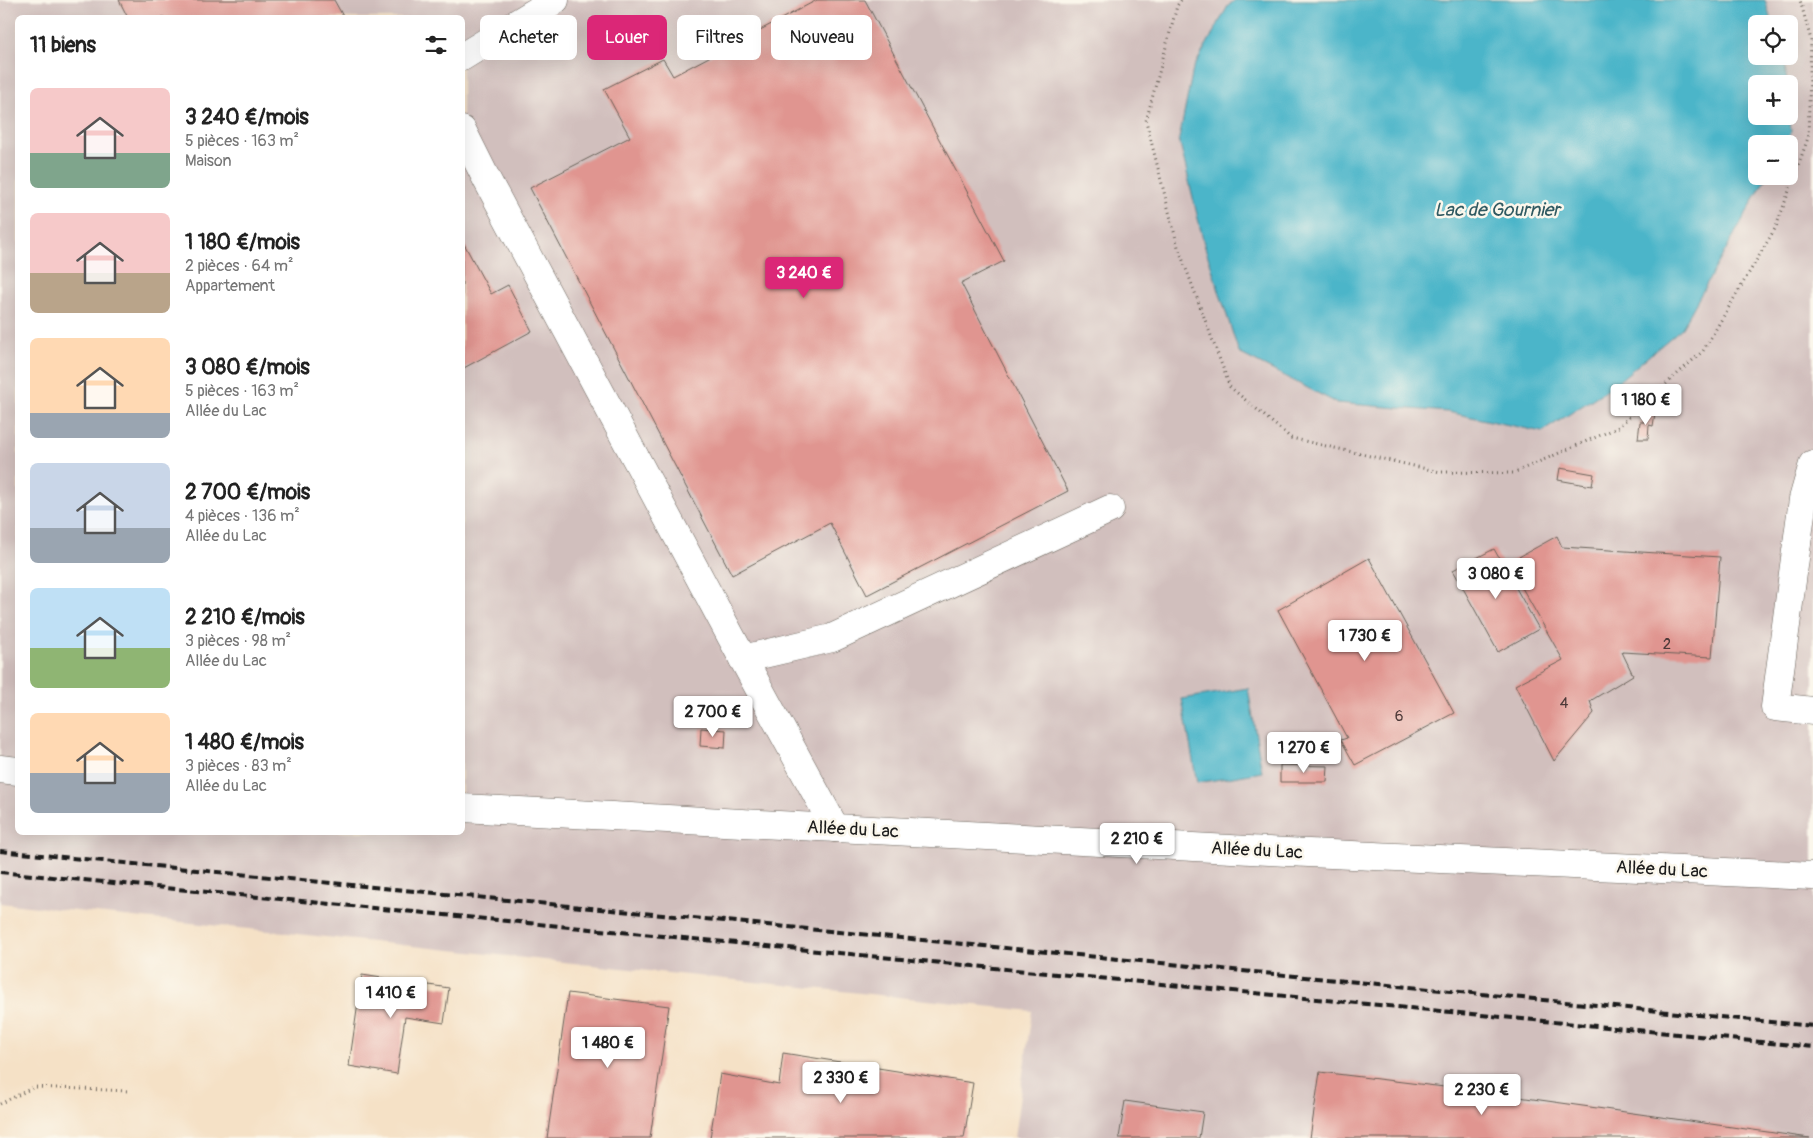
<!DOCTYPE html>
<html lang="fr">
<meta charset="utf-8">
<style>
body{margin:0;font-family:Pangolin,sans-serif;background:#f2f2f2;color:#222;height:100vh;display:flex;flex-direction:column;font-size:19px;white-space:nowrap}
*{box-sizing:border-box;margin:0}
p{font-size:16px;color:#767676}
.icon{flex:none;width:28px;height:28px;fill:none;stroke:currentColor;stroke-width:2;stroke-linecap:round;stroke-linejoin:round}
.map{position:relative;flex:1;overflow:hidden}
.sheet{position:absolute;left:15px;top:15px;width:450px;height:820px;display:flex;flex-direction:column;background:#fff;border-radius:8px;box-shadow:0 5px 20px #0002}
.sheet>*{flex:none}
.hud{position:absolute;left:480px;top:15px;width:475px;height:45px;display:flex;gap:10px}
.controls{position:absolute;left:1748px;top:15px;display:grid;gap:10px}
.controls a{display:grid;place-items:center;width:50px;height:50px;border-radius:8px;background:#fff;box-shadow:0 5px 20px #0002;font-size:25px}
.price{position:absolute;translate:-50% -42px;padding:0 11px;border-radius:5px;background:#fff;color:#222;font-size:16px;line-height:32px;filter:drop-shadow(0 1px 2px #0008)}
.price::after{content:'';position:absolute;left:50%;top:30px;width:15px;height:11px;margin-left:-8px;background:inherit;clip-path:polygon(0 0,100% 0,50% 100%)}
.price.selected{background:#db2777;color:#fff}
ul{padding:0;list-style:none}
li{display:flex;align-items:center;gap:15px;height:125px;padding:0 15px}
li span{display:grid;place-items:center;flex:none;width:140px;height:100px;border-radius:8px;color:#555}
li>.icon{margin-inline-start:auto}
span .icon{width:60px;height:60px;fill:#fffc;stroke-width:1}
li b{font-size:21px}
h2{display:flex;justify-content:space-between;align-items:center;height:60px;padding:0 15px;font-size:21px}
.pill{padding:0 18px;border-radius:8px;background:#fff;box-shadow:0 5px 20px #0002;font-size:18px;line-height:45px}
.pill.selected{background:#db2777;color:#fff}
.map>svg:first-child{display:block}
.industrial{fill:#d1bfbd;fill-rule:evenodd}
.water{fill:#4bb5c9;stroke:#346872}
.building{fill:#e09590}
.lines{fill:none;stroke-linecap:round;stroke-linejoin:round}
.minor-casing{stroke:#686158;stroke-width:29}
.path{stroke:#686158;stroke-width:3;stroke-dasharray:1 4;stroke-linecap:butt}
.minor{stroke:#fff;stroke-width:28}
.rail{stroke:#1c1c1c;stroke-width:4;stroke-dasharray:8 4;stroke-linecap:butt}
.labels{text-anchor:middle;stroke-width:5;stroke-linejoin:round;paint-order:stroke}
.number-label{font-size:15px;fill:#4d3a39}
.street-label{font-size:18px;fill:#1c1c1c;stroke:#fbf7ec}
.water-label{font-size:19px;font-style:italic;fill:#2f5961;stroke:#fbf7ec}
</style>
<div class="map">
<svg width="1813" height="1138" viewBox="0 0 1813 1138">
<rect width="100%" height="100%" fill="#fbf7ec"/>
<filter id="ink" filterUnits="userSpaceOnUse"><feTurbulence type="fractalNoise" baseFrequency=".02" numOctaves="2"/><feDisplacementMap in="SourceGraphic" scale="10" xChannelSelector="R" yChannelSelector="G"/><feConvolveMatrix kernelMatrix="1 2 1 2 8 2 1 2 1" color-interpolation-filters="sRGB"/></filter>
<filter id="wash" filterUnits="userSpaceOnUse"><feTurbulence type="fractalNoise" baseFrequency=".0096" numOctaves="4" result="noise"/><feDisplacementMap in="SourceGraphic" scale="20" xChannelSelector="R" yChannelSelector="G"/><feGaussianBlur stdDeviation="1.12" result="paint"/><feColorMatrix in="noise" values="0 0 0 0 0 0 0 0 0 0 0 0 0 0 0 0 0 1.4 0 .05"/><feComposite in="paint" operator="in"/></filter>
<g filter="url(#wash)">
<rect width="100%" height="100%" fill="#f5e1c6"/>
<path class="industrial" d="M0,0H1813V1138H1014L1032,1011L0,903ZM18,18H462V832H18ZM1756,24H1789V56H1756ZM1756,84H1789V116H1756ZM1756,144H1789V176H1756Z"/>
<g class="water">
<path d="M1235,0H1765L1772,24H1756V56H1783L1785,64L1787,84H1756V116H1789V105L1791,133L1785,144H1756V176H1767L1682,328L1614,385L1542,432L1448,412L1337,403L1239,353L1204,244L1179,139L1193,69L1228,6Z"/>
<path d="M1248,688L1262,772L1197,783L1182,699Z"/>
</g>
<g id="blocks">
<g class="building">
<path d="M119,0H334L344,18H128Z"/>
<path d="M817,0H865L1004,261L961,283L1068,491L867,595L830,523L732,575L530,188L630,137L604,89L663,59L673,76Z"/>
<path d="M462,240L491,294L508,285L532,331L462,369Z"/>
<path d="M1645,412L1655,413L1653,426L1649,425L1648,439H1638L1640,422H1644Z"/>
<path d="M1560,468L1594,474L1592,486L1558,480Z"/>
<path d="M1557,536L1562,547L1720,557L1712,657L1622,652L1633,675L1590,701L1594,713L1554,761L1515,685L1563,660L1508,563Z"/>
<path d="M1494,549L1539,629L1498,652L1453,570Z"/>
<path d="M1369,558L1454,713L1355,765L1341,740L1347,738L1278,610Z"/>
<path d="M701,728L726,730L725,748L700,746Z"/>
<path d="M1280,765L1328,766L1327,782H1280Z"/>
<path d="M362,975L449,988L444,1023L405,1017L397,1074L349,1066Z"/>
<path d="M568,993L669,1006L650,1138H547Z"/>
<path d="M783,1053L973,1083L964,1138H710L720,1074L779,1085Z"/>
<path d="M1320,1072L1469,1090L1810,1138H1310Z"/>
<path d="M1125,1101L1203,1112L1199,1138H1119Z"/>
</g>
</g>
</g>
<g filter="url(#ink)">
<use href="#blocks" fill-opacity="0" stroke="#686158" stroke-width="1"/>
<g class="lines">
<defs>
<g id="minor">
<path d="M462,57L555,0"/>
<path d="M462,130L487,180L743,659L835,828"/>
<path d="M1813,464L1803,499L1775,707L1813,711"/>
<path d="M743,659L832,638L1110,509"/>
<path d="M0,769L18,771"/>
<path d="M462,808L1287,852L1813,876"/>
</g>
</defs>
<use href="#minor" class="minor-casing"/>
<g class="path">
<path d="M1181,0L1177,6L1146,121L1178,247L1230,387L1291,438L1440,472L1513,473L1617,428L1703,351L1776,227L1808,138L1811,40L1800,0"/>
<path d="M0,1104L34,1087L129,1091"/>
</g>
<use href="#minor" class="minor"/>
<g class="rail">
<path d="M0,851L1813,1026"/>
<path d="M0,872L1813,1047"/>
</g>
</g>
</g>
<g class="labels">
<g class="number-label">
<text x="1667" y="649">2</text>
<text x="1564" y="708">4</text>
<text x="1399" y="721">6</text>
</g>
<g class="street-label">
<text transform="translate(853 829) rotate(3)" y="6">Allée du Lac</text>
<text transform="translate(1257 850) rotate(3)" y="6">Allée du Lac</text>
<text transform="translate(1662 869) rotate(3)" y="6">Allée du Lac</text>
</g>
<g class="water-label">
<text x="1497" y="216">Lac de Gournier</text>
</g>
</g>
</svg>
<div class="controls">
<a><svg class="icon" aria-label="locate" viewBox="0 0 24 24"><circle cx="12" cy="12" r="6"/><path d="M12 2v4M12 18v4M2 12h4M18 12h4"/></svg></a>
<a>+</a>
<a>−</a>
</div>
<b class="price selected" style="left:804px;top:299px">3 240 €</b>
<b class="price" style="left:1646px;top:426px">1 180 €</b>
<b class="price" style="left:1496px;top:600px">3 080 €</b>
<b class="price" style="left:1365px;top:662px">1 730 €</b>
<b class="price" style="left:713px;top:738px">2 700 €</b>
<b class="price" style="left:1304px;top:774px">1 270 €</b>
<b class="price" style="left:1137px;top:865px">2 210 €</b>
<b class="price" style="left:391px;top:1019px">1 410 €</b>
<b class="price" style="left:608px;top:1069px">1 480 €</b>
<b class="price" style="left:841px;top:1104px">2 330 €</b>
<b class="price" style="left:1482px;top:1116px">2 230 €</b>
<div class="hud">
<a class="pill">Acheter</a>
<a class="pill selected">Louer</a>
<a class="pill">Filtres</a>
<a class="pill">Nouveau</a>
</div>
<section class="sheet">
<h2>11 biens<svg class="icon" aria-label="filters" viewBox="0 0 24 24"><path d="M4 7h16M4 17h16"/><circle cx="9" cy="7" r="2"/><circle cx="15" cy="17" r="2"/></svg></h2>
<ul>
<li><span style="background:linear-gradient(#f6c9c9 65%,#7fa58c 0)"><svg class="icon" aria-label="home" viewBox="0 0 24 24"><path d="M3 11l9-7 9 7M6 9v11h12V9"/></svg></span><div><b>3 240 €/mois</b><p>5 pièces · 163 m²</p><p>Maison</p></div></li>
<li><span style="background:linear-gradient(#f6c9c9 60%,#b9a48a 0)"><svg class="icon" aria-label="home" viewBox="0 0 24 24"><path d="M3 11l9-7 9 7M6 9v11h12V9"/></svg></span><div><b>1 180 €/mois</b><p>2 pièces · 64 m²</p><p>Appartement</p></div></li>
<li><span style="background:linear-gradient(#ffd9b3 75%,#9aa5b1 0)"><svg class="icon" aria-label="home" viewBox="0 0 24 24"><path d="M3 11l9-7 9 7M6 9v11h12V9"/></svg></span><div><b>3 080 €/mois</b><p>5 pièces · 163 m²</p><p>Allée du Lac</p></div></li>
<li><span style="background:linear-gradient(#c9d6e8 65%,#9aa5b1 0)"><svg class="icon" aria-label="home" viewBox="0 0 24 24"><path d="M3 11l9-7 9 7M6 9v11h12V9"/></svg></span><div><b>2 700 €/mois</b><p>4 pièces · 136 m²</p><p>Allée du Lac</p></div></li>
<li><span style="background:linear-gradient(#bfe0f5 60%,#8fb573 0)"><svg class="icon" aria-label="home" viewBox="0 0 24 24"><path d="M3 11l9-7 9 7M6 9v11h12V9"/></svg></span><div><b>2 210 €/mois</b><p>3 pièces · 98 m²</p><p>Allée du Lac</p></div></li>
<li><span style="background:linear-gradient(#ffd9b3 60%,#9aa5b1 0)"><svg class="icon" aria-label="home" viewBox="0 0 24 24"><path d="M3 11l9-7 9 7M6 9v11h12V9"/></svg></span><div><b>1 480 €/mois</b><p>3 pièces · 83 m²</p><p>Allée du Lac</p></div></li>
</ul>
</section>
</div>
